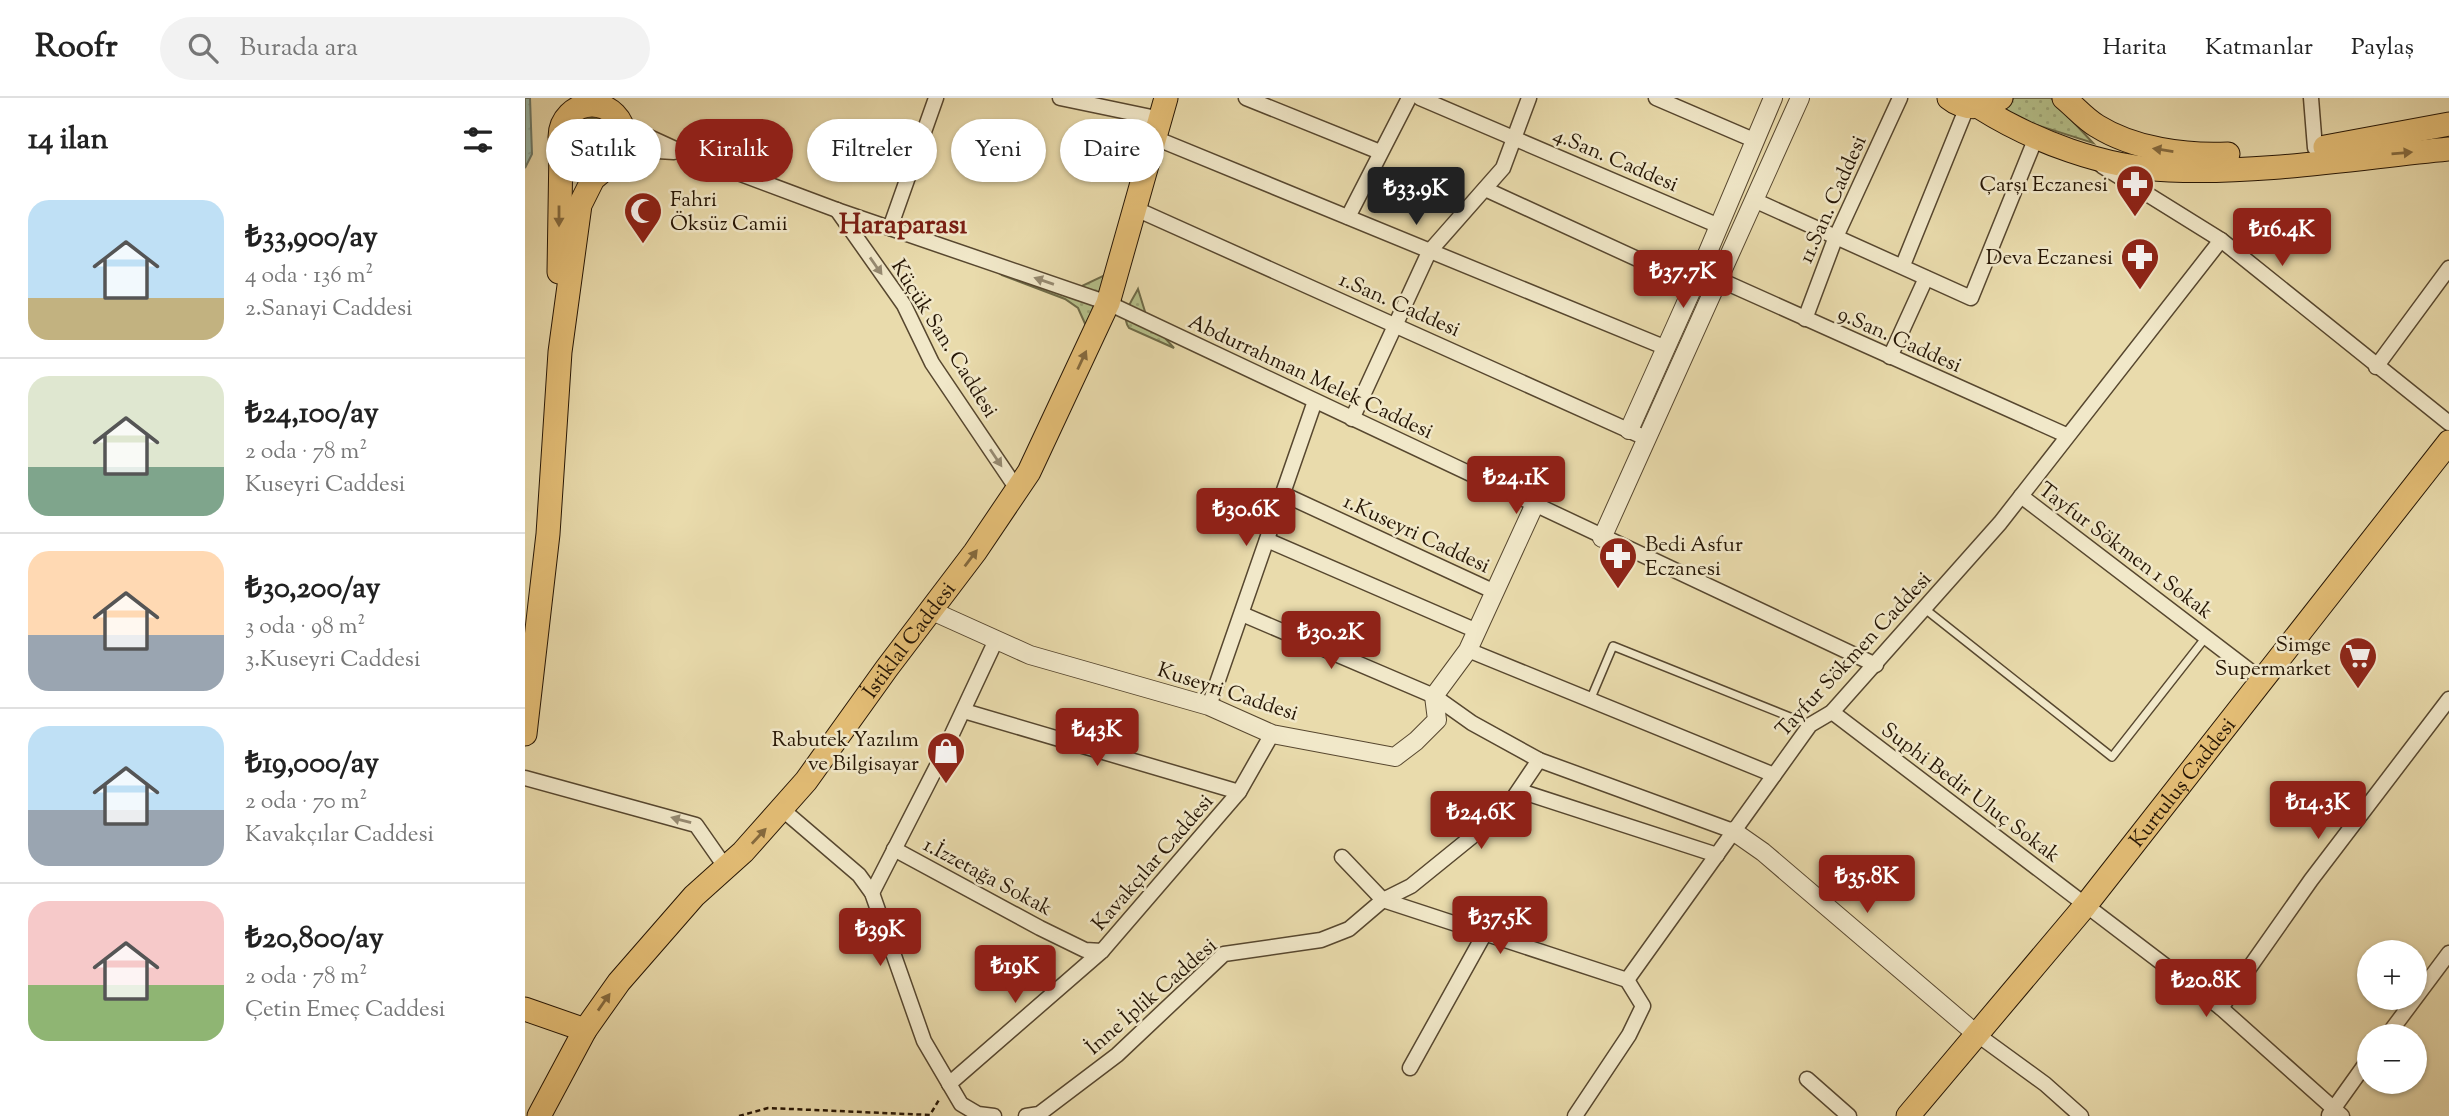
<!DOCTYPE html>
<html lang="tr">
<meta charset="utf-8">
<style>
body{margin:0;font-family:"Sorts Mill Goudy",serif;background:#f2f2f2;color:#222;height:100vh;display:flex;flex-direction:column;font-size:26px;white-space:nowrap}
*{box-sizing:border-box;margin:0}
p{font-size:23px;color:#767676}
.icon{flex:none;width:38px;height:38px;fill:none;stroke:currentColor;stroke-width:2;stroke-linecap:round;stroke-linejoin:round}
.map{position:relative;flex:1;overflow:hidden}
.panel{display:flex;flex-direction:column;background:#fff;width:525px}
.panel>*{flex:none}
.banner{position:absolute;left:21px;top:21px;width:665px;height:63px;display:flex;gap:14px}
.tools{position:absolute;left:1832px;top:842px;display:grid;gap:14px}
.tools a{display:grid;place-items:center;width:70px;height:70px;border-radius:50%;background:#fff;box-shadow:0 2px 5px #0004;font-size:35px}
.price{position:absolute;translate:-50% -60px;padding:0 16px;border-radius:7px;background:#8f2418;color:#fff;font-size:23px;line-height:46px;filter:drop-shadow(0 2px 4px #0008)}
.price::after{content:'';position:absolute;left:50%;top:42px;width:21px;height:16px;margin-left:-10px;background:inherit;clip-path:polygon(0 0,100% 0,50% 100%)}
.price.current{background:#222;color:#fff}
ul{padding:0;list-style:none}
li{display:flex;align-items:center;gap:21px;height:175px;padding:0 28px}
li+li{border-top:2px solid #e0e0e0}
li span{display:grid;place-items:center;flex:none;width:196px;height:140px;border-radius:21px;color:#555}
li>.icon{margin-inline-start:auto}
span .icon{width:84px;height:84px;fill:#fffc;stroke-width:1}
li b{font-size:30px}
h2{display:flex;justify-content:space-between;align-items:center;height:84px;padding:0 28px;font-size:30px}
.chip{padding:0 24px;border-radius:32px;background:#fff;box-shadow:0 2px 5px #0004;font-size:24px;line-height:63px}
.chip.current{background:#8f2418;color:#fff}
header{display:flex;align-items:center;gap:42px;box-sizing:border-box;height:98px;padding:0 35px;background:#fff;border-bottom:2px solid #e0e0e0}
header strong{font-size:33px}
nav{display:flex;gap:38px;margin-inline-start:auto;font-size:24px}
.search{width:490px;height:63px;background:#f2f2f2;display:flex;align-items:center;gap:18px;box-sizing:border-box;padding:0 24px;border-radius:38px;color:#767676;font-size:26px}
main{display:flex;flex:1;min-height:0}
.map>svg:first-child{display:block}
.grass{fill:url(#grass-dots);stroke:#6e6b48;stroke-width:2}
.water{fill:url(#water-ripples);stroke:#6a796a;stroke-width:2}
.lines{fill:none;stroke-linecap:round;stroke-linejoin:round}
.service-casing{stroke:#57472f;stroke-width:10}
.minor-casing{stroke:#57472f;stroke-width:17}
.tertiary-casing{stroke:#57472f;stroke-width:20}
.primary-casing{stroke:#261605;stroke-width:25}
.path{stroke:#261605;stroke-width:2.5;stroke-dasharray:5 3.5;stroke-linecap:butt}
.service{stroke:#f1e8c9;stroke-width:7}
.minor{stroke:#f1e8c9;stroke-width:14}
.tertiary{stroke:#f1e8c9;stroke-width:18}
.primary{stroke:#e4be76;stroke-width:23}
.oneway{fill:#856a3e}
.oneway2{fill:#968a71}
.labels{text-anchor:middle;stroke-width:5;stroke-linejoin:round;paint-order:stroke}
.street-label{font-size:21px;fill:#261605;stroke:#f1e8c9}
.poi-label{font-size:21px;fill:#261605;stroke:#f1e8c9;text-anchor:end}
.district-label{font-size:28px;font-weight:bold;fill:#7a1f14;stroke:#f1e8c9}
</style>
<header>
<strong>Roofr</strong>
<div class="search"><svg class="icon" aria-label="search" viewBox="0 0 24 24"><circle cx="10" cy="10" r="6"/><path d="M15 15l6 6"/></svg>Burada ara</div>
<nav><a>Harita</a><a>Katmanlar</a><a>Paylaş</a></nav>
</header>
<main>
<section class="panel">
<h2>14 ilan<svg class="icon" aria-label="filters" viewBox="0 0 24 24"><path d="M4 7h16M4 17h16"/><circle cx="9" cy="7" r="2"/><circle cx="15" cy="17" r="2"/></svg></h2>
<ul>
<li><span style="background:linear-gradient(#bfe0f5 70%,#c2b280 0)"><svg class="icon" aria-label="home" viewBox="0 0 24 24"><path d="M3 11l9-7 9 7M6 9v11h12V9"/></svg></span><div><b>₺33,900/ay</b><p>4 oda · 136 m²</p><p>2.Sanayi Caddesi</p></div></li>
<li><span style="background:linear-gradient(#dfe7d0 65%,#7fa58c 0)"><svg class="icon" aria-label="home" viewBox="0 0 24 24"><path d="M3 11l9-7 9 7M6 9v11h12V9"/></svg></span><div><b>₺24,100/ay</b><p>2 oda · 78 m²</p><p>Kuseyri Caddesi</p></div></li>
<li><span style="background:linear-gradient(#ffd9b3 60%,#9aa5b1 0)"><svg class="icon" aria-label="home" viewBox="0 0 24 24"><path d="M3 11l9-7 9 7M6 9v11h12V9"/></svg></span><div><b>₺30,200/ay</b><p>3 oda · 98 m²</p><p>3.Kuseyri Caddesi</p></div></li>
<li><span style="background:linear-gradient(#bfe0f5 60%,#9aa5b1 0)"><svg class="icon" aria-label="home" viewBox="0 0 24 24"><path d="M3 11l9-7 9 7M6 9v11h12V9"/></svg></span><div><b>₺19,000/ay</b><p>2 oda · 70 m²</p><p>Kavakçılar Caddesi</p></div></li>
<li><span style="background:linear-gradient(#f6c9c9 60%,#8fb573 0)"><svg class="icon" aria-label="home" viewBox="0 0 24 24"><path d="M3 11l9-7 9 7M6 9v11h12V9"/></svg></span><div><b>₺20,800/ay</b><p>2 oda · 78 m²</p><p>Çetin Emeç Caddesi</p></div></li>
</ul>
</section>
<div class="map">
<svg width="1924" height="1018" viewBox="0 0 1924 1018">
<defs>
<pattern id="grass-dots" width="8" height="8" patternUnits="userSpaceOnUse" patternTransform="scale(1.75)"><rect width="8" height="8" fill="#b5c08a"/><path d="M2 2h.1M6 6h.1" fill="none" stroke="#9ca476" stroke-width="1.8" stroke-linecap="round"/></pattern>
<pattern id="water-ripples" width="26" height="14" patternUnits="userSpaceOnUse" patternTransform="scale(1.75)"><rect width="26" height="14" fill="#97bbae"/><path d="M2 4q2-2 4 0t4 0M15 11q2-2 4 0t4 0" fill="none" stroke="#82a094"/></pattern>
</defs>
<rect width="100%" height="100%" fill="#e9dbac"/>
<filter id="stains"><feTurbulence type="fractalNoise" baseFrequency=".00286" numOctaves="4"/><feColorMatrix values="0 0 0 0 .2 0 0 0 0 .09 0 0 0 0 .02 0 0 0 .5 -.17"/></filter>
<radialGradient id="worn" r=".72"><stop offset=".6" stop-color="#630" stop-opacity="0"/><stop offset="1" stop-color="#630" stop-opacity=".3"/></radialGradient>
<g class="grass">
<path d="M1489,0H1526L1568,45L1471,14Z"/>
<circle cx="67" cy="39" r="19"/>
<path d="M456,163L555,189L597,169L566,239L553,210L540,201L477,177Z"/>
<path d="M613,191L622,220L649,250L604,230C595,217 607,203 613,191Z"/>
</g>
<path class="water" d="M0,0H5L7,56L0,70Z"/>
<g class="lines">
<defs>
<g id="service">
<path d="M1400,511L1587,659L1681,539"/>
<path d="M1066,600L1088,548L1285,627"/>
</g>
<g id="minor">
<path d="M535,0L636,21"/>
<path d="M721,0L855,54"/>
<path d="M895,0L1194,128"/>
<path d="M1131,0L1231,43"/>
<path d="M1786,0L1790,50"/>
<path d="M98,27L157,54L312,112L583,205L1351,567"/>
<path d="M630,40L1139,249"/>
<path d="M98,51L149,54"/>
<path d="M1577,68L1696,142L1924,325"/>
<path d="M960,91L1169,187"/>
<path d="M1229,102L1446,200L1512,37"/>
<path d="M611,111L1114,337"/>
<path d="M312,112L379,207L407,265L492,391"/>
<path d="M823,119L884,0"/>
<path d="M365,130L411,0"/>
<path d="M1378,167L1442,9"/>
<path d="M1193,181L1541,337"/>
<path d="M1280,221L1310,141L1375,0"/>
<path d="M1365,259L1401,180"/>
<path d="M1851,269L1924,170"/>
<path d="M827,321L904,154L978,70L1004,0"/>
<path d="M758,396L970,494"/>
<path d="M1496,398L1737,582"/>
<path d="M742,442L952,533"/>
<path d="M717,516L909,598L947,625L1014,662L1208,733"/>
<path d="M943,552L1249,677"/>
<path d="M684,608L790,303"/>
<path d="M439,613L714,694"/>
<path d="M1307,614L1696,910L1817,1018"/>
<path d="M0,680L171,727L201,770"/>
<path d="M995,693L1192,757"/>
<path d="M258,712L334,777L347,795L399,943L436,1006L453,1016L469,1018"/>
<path d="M369,751L515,830L560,852L577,853"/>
<path d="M817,759L858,802L1102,882"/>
<path d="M347,795L413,666L471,542"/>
<path d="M1102,882L1285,627L1307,614L1475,425L1696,142"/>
<path d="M1696,910L1786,782L1924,601"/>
<path d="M1450,935L1520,986L1556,1018"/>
<path d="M1862,938L1924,855"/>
<path d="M885,970L960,835"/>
<path d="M1282,981L1324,1018"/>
<path d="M424,986L577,853L714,694L747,636"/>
<path d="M1804,1017L1844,961"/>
<path d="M501,1018L514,1016L592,957L699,856L796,842L824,831L858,802L886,788L981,711L1014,662"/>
<path d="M1050,1018L1104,937L1118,908L1102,882"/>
</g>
<g id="tertiary">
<path d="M1104,332L1169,187L1248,0"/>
<path d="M1077,440L1275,0"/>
<path d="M405,512L505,557L684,608L747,636L870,659L891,643L912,622L909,598L943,552L1009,408"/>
<path d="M1208,733L1238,754L1450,935"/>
</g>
<g id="primary">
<path d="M1424,0C1440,13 1460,10 1476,0"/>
<path d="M1539,0C1550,9 1560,21 1572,28C1609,51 1660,58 1703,56"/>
<circle cx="67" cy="39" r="32"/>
<path d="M1454,9C1508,43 1579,70 1644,72C1737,76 1831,60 1924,51"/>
<path d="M1800,49L1924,26"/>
<path d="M34,174L36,50"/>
<path d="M0,636L23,436L35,254L55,107L68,81L87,65"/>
<path d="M0,911L60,932"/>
<path id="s1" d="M14,1018L60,932L94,884L169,798L218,754L281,683L362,570L450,454L504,374L583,205L641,0"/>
<path id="s2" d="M1383,1018L1560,808L1924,344"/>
</g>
</defs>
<use href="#service" class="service-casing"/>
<use href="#minor" class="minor-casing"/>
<use href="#tertiary" class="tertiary-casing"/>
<use href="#primary" class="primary-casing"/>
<path class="path" d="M214,1018L243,1010L405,1017L415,1000"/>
<use href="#service" class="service"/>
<use href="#minor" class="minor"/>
<use href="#tertiary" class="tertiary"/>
<use href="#primary" class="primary"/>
</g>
<defs><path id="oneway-solid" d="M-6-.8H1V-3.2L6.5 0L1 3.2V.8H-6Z" transform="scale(1.75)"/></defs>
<g class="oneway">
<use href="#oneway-solid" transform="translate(1638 52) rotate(-171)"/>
<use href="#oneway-solid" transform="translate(1877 55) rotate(-5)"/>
<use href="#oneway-solid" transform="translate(34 118) rotate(90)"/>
<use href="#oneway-solid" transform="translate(557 262) rotate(-65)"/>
<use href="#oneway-solid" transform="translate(446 460) rotate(-53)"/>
<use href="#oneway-solid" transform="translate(234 738) rotate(-47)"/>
<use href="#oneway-solid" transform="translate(79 904) rotate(-55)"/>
</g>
<g class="oneway2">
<use href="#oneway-solid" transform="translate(351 168) rotate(55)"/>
<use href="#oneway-solid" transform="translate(519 183) rotate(-161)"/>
<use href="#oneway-solid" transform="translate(471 360) rotate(56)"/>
<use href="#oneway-solid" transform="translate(156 722) rotate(-165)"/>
</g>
<defs>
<symbol id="pharmacy-pin" viewBox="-11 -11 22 30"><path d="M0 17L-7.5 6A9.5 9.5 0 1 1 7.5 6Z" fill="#8f2418" stroke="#f1e8c9"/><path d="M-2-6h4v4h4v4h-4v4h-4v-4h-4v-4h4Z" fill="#fff"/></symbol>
<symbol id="mosque-pin" viewBox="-11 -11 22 30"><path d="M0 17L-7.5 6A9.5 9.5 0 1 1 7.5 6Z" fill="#8f2418" stroke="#f1e8c9"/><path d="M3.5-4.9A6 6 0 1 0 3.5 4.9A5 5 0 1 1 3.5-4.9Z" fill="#fff"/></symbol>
<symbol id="supermarket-pin" viewBox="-11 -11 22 30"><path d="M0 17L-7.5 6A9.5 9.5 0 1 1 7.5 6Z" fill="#8f2418" stroke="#f1e8c9"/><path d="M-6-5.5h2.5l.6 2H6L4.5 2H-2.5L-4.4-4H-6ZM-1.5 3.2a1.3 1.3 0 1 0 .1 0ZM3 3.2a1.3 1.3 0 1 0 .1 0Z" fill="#fff"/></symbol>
<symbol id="shop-pin" viewBox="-11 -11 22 30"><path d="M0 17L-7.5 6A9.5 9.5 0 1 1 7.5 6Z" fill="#8f2418" stroke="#f1e8c9"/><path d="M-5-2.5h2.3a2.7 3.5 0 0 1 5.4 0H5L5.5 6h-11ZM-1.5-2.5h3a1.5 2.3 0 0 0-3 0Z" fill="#fff"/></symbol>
</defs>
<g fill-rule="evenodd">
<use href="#pharmacy-pin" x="1588" y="64" width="44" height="60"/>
<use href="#mosque-pin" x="96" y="91" width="44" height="60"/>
<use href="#pharmacy-pin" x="1593" y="137" width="44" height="60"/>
<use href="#pharmacy-pin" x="1071" y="436" width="44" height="60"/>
<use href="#supermarket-pin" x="1811" y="536" width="44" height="60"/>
<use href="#shop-pin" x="399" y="631" width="44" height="60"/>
</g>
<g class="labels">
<g class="street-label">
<text transform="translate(1091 61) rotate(23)" y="7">4.San. Caddesi</text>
<text transform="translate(1307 101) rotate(-66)" y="7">11.San. Caddesi</text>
<text transform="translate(875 206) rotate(24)" y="7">1.San. Caddesi</text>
<text transform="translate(420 240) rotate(58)" y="7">Küçük San. Caddesi</text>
<text transform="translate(1375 241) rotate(24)" y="7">9.San. Caddesi</text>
<text transform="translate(786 278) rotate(25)" y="7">Abdurrahman Melek Caddesi</text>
<text transform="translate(892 435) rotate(25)" y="7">1.Kuseyri Caddesi</text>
<text transform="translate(1601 452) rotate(37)" y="7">Tayfur Sökmen 1 Sokak</text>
<text dy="7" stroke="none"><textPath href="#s1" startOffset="606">İstiklal Caddesi</textPath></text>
<text transform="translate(1328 556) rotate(-47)" y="7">Tayfur Sökmen Caddesi</text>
<text transform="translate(703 593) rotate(18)" y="7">Kuseyri Caddesi</text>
<text dy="7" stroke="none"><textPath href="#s2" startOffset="432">Kurtuluş Caddesi</textPath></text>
<text transform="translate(1446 694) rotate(37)" y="7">Suphi Bedir Uluç Sokak</text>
<text transform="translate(627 764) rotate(-49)" y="7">Kavakçılar Caddesi</text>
<text transform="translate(463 778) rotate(28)" y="7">1.İzzetağa Sokak</text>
<text transform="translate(626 898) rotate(-41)" y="7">İnne İplik Caddesi</text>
</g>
<g class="poi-label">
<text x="1583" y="93">Çarşı Eczanesi</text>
<text x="145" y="108" text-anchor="start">Fahri<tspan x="145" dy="24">Öksüz Camii</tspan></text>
<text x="1588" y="166">Deva Eczanesi</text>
<text x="1120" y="453" text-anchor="start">Bedi Asfur<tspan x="1120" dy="24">Eczanesi</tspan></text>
<text x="1806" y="553">Simge<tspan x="1806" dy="24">Supermarket</tspan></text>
<text x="394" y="648">Rabutek Yazılım<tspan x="394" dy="24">ve Bilgisayar</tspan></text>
</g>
<g class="district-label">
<text x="378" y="135">Haraparası</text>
</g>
</g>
<rect width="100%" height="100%" filter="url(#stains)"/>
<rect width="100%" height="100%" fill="url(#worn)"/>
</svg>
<div class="tools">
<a>+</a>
<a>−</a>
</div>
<b class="price current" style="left:891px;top:129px">₺33.9K</b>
<b class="price" style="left:1757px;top:170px">₺16.4K</b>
<b class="price" style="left:1158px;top:212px">₺37.7K</b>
<b class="price" style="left:991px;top:418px">₺24.1K</b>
<b class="price" style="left:721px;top:450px">₺30.6K</b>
<b class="price" style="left:806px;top:573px">₺30.2K</b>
<b class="price" style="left:572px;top:670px">₺43K</b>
<b class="price" style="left:1793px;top:743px">₺14.3K</b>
<b class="price" style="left:956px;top:753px">₺24.6K</b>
<b class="price" style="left:1342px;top:817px">₺35.8K</b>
<b class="price" style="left:975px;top:858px">₺37.5K</b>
<b class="price" style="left:355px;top:870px">₺39K</b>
<b class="price" style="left:490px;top:907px">₺19K</b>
<b class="price" style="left:1681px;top:921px">₺20.8K</b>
<div class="banner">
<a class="chip">Satılık</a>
<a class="chip current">Kiralık</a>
<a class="chip">Filtreler</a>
<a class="chip">Yeni</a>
<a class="chip">Daire</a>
</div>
</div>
</main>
